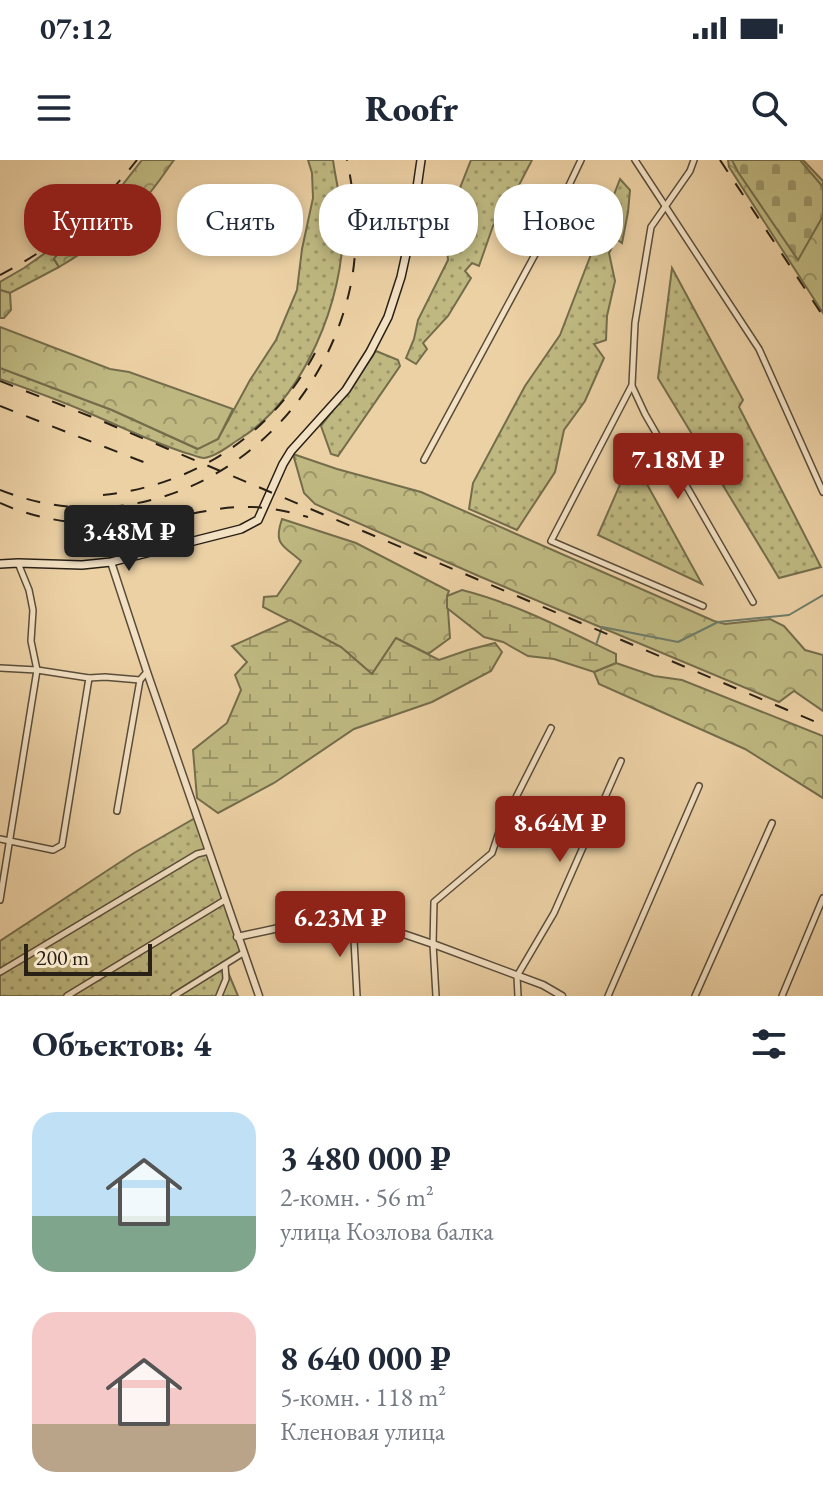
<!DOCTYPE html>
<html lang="ru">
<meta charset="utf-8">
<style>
body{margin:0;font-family:"EB Garamond",serif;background:#f2f2f3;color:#1f2937;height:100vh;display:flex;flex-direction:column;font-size:30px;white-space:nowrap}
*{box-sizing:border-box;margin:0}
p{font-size:26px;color:#747a83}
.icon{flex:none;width:44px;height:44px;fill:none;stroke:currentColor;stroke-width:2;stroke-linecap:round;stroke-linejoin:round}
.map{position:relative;height:836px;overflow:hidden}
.side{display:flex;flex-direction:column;background:#fff;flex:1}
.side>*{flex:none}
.hud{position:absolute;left:24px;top:24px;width:776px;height:72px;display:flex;gap:16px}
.scale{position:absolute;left:24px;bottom:20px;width:128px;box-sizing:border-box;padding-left:8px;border:4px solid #292116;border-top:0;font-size:22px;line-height:28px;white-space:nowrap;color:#292116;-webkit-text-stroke:6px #f3e1c4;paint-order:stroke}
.price{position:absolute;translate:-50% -68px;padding:0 18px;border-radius:8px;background:#8f2418;color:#fff;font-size:26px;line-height:52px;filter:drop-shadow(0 2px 4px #0008)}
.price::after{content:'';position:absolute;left:50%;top:48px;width:24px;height:18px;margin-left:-12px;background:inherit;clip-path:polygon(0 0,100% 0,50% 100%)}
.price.on{background:#222;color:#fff}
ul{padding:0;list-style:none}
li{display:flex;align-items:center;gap:24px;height:200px;padding:0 32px}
li span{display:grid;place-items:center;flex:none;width:224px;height:160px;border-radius:24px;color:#555}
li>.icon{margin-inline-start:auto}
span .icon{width:96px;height:96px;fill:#fffc;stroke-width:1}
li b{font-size:34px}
h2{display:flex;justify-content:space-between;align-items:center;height:96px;padding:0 32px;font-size:34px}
.pill{padding:0 28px;border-radius:32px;background:#fff;box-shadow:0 4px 12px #0003;font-size:28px;line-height:72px}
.pill.on{background:#8f2418;color:#fff}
.status{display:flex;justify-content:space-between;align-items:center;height:56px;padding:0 40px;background:#fff;direction:ltr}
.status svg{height:22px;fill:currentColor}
header{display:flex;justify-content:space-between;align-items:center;height:104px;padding:0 32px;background:#fff;font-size:36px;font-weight:800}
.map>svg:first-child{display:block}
.grass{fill:url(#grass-dots);stroke:#746d4c;stroke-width:2}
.forest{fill:url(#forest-crowns);stroke:#746d4c;stroke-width:2}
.wetland{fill:url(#wetland-marsh);stroke:#746d4c;stroke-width:2}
.cemetery{fill:url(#cemetery-stones);stroke:#746d4c;stroke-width:2}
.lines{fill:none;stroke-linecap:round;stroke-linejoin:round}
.stream{stroke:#6d7c6a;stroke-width:2}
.minor-casing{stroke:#5a4d3a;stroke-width:8}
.tertiary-casing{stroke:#5a4d3a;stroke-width:9}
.secondary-casing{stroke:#292116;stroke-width:10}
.minor{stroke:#f3e1c4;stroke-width:5}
.tertiary{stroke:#f3e1c4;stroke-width:6}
.secondary{stroke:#f3e1c4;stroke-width:7}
.rail{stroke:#292116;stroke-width:2;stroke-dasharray:14 14;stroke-linecap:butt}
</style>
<div class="status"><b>07:12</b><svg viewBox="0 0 49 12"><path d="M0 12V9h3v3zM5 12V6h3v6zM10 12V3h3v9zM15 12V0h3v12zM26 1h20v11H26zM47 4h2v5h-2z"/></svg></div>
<header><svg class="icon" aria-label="menu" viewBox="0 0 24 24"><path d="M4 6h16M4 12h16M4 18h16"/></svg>Roofr<svg class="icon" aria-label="search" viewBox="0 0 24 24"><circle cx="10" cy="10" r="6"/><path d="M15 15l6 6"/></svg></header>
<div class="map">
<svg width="823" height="836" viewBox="0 0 823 836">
<defs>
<pattern id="grass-dots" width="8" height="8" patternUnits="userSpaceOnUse" patternTransform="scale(2)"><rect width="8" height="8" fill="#bfb981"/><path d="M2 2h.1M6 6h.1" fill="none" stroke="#9b9669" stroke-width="1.8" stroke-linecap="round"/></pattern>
<pattern id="forest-crowns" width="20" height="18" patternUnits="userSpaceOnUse" patternTransform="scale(2)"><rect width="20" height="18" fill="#bfb981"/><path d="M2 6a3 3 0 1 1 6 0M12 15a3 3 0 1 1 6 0" fill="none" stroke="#9b9669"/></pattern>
<pattern id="wetland-marsh" width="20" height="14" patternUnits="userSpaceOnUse" patternTransform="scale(2)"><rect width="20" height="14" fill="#bfb981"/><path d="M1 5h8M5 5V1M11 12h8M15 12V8" fill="none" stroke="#9b9669"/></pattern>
<pattern id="cemetery-stones" width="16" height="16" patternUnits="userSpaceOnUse" patternTransform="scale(2)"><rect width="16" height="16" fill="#bfb981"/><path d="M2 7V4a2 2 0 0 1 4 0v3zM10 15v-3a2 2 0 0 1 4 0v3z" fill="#9b9669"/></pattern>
</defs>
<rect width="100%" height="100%" fill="#ecd1a5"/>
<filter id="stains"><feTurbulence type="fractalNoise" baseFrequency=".0025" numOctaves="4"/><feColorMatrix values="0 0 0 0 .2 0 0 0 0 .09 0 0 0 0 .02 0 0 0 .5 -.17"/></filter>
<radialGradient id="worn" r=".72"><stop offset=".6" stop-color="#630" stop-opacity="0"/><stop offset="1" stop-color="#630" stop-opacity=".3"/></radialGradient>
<g class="grass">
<path d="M308,0H333C336,22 342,44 343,66C344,139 305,237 241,278C231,284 216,297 204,298C199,298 191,294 186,293C152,282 124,268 91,254C61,241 31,230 0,219V208L112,250L197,289L218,279L250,220L276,180L297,130L302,89L313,38L312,13Z"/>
<path d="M471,0H532L518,27L493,66L479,106L472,103L465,111L471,118L448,156L423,183L427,189L416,204L406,198L414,179L418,160L448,100L445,66Z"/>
<path d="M620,19L630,30L628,52L622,83L616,79L609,93L615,121L607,156L606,180L594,184L604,198L585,241L564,270L555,312L517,370L469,349L473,323L525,226L560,175Z"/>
<path d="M72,74L54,99L59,107L10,133L0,130V122L24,108Z"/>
<path d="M672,108L743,240L739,247L821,407L779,418L658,218Z"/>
<path d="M376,191L398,200L400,206L338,296L331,294L321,266L354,223Z"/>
<path d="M632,297L702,424L598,375Z"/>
<path d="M197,657L243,793L225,805L238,836H0V781L134,693Z"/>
</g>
<g class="forest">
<path d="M142,0H174C165,12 157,25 147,36C124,62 89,90 59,107L54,99L72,74L113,37Z"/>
<path d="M728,0H803L823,21V153L729,7Z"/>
<path d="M0,130L10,133L11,150L4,158H0Z"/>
<path d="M0,167L110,209L129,212L233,249L218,279L198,289L112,250L0,208Z"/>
<path d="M293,294L337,309L421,332L714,461L725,464L770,459L784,466L805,490L823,495V551L794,531L779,542L481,417L315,344L304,333Z"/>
<path d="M282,359L356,383L449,431L447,436L450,478L428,494L396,478L372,514L341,487L263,447L264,437L277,436L301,401C283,385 273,385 282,359Z"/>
<path d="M616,503L654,516L682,520L823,576V638L745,589L599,524L594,512Z"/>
</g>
<g class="wetland">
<path d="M462,430C517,444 566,470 616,494V503L594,512L554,499L528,496L503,482L484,477L447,448V436Z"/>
<path d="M290,460L341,487L372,514L396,478L439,500L468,490L495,483L502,492L491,511L432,542L354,569L274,623L218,653L197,638L193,590L227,563L241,530L235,515L247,502L232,486Z"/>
</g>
<path class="cemetery" d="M732,0H800L823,27V56L798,100L738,12Z"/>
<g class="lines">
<path class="stream" d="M596,485L602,467L678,482L718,462L789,455L823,435"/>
<defs>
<g id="minor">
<path d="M635,0L759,189L823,332"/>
<path d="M694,0L690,11L651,67L635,163L632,225L551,381L703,446"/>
<path d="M632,226L645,254L753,442"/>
<path d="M424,300L545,76L581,0"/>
<path d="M0,508L37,510L89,518L105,517L140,520"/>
<path d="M117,651L140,520L147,512"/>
<path d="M0,679L53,690L62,685L89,518"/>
<path d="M0,740L37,510L31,481L33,450L29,430L18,403"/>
<path d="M353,761L357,836"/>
<path d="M0,812L197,694L209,691"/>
<path d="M67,836L225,740"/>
<path d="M174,836L243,793"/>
<path d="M219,836L226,819L225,805"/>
<path d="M436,836L433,784L434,742L492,693L500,669L551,568"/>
<path d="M518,836L517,816L554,753L621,601"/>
<path d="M608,836L699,626"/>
<path d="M695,836L772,663"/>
<path d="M782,836L823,738"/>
</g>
<g id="tertiary">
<path d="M111,402L147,512L259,836"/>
<path d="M237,777L288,766L353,761L380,766L433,784L543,825L562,836"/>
</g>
<path id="secondary" d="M0,404L18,403L82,405L111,402L241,369L258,360L283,304L291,291L346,230L370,192L388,157L401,117L410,76L421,0"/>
</defs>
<use href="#minor" class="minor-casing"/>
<use href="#tertiary" class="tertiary-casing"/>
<use href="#secondary" class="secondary-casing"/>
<use href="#minor" class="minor"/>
<use href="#tertiary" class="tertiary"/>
<use href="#secondary" class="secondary"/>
<g class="rail">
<path d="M720,0L823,156"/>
<path d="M0,115C54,88 100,47 137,0"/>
<path d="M0,221L97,259L823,565"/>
<path d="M0,246L151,305"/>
<path d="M0,330C149,389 305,293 346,144C360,97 357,48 347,0"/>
<path d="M103,335C198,325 277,271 319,185"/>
<path d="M0,343C56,368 115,367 174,357C201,352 226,346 253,347C272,348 290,352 308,357"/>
</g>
</g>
<rect width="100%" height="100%" filter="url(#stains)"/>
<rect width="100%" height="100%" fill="url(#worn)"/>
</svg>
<div class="scale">200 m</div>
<b class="price" style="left:678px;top:341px">7.18M ₽</b>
<b class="price on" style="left:129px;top:413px">3.48M ₽</b>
<b class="price" style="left:560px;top:704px">8.64M ₽</b>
<b class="price" style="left:340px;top:799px">6.23M ₽</b>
<div class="hud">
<a class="pill on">Купить</a>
<a class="pill">Снять</a>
<a class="pill">Фильтры</a>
<a class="pill">Новое</a>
</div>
</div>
<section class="side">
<h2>Объектов: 4<svg class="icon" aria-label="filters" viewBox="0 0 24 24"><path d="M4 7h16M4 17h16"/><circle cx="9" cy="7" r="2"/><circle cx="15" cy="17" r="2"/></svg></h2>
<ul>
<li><span style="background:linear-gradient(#bfe0f5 65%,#7fa58c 0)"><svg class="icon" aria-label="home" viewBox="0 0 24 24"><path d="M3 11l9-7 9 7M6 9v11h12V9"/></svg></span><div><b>3 480 000 ₽</b><p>2-комн. · 56 m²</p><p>улица Козлова балка</p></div></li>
<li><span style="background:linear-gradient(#f6c9c9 70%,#b9a48a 0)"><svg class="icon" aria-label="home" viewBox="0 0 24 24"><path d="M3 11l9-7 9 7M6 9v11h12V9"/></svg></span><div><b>8 640 000 ₽</b><p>5-комн. · 118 m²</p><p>Кленовая улица</p></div></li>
</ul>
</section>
